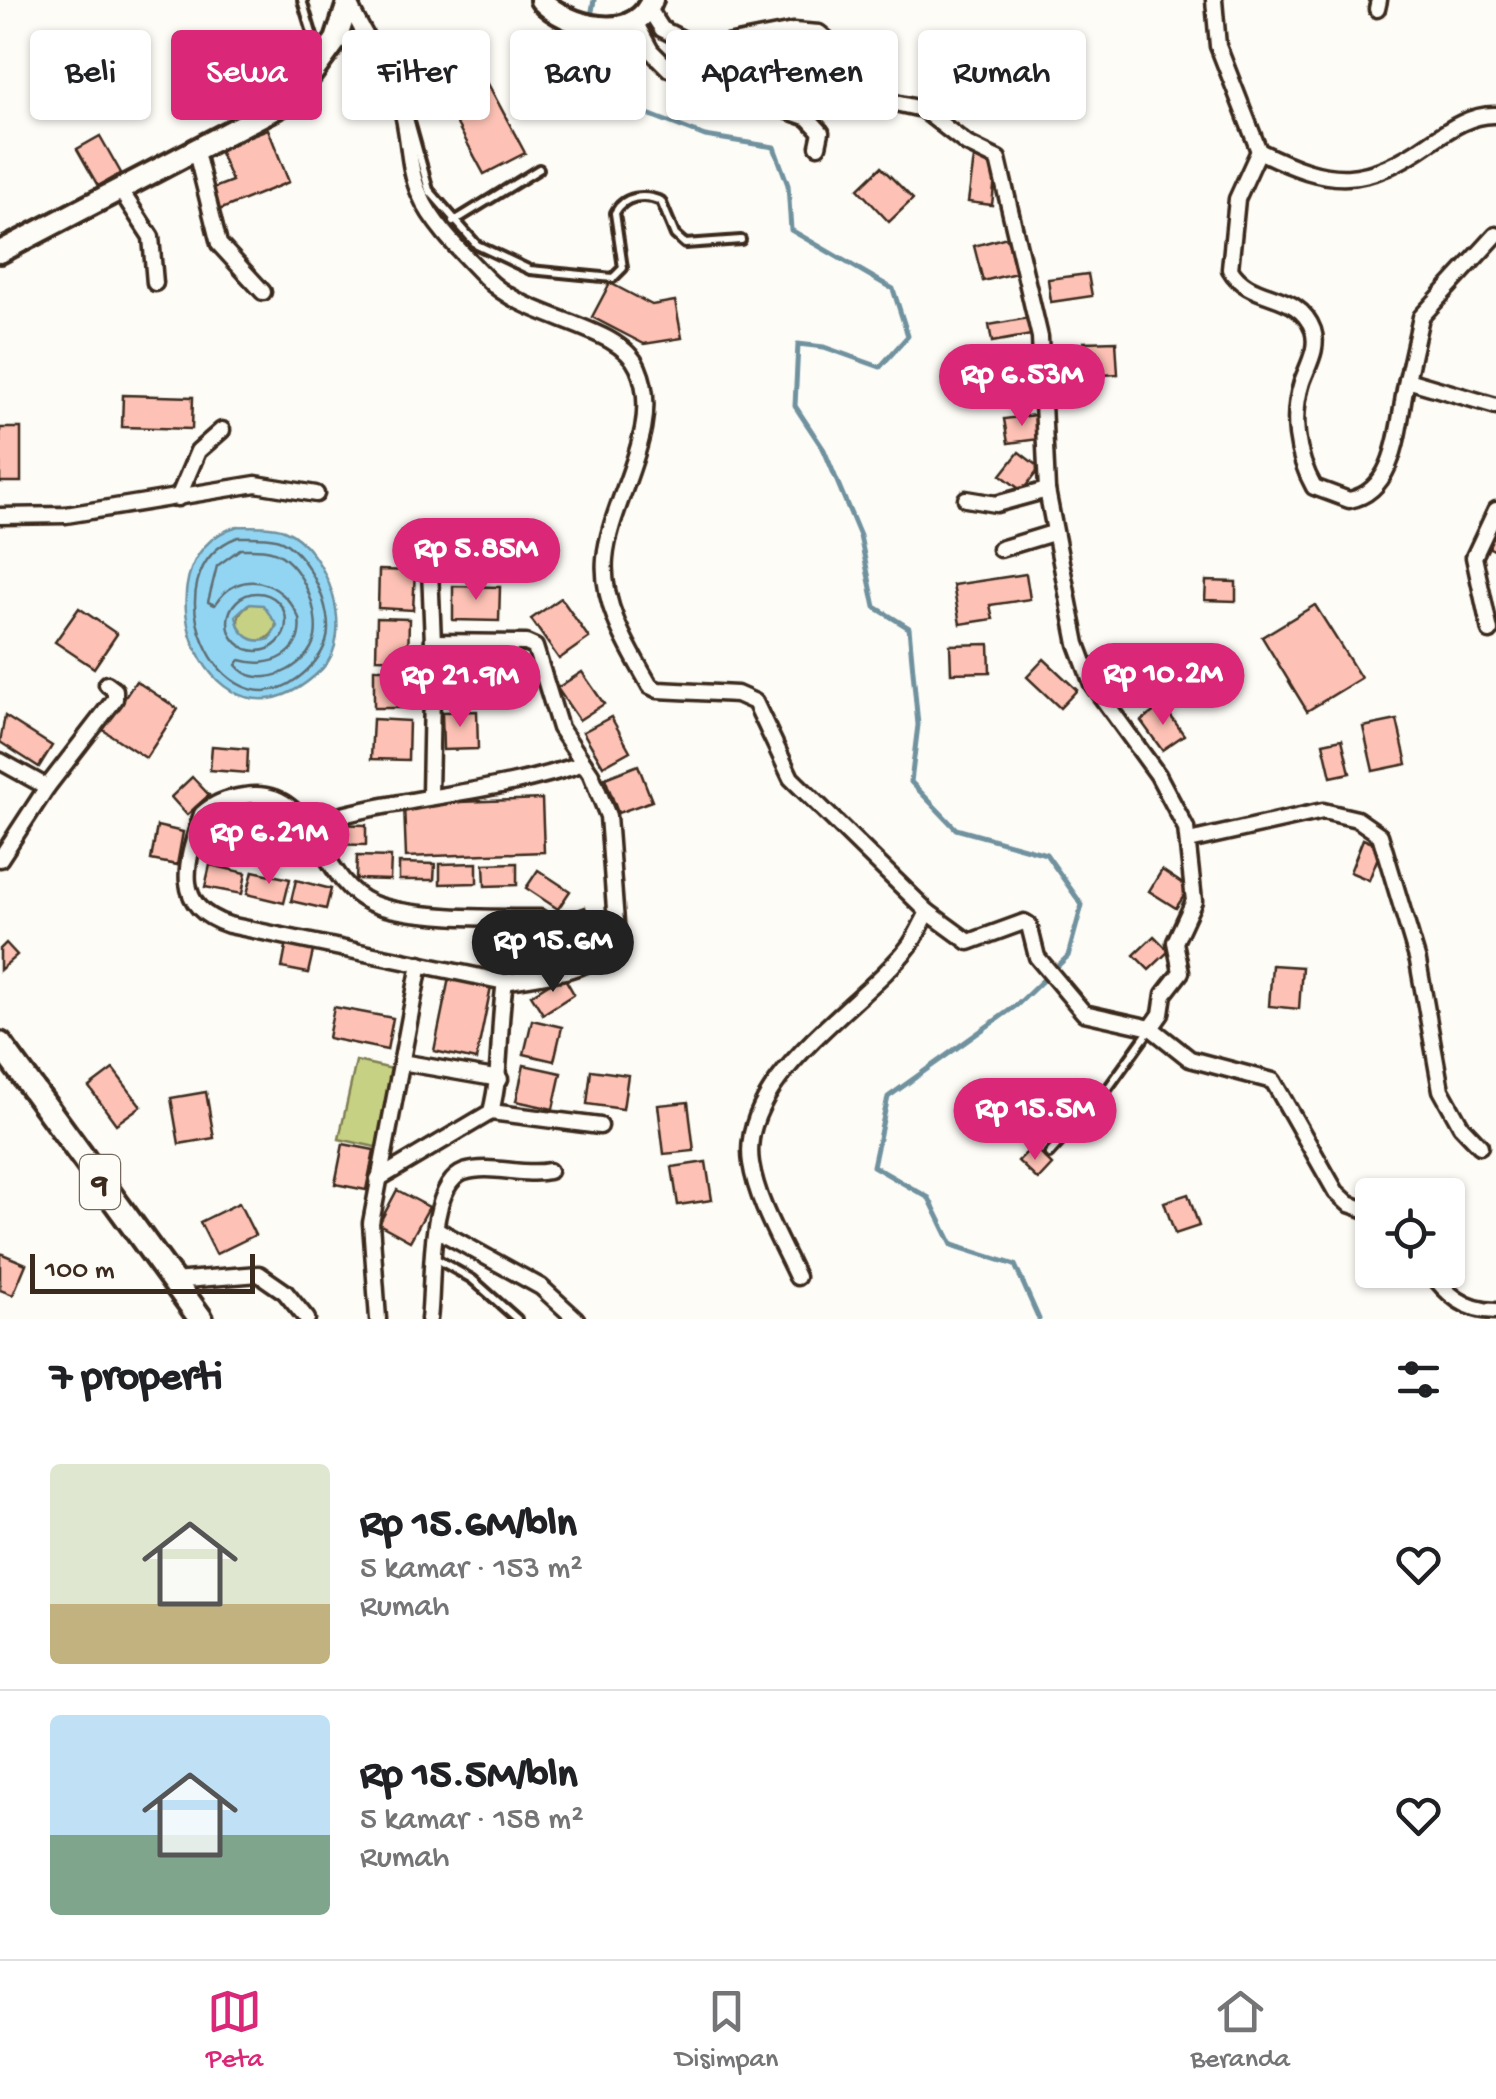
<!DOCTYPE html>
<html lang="id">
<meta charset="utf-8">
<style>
body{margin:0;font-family:"Gochi Hand",sans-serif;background:#f6f6f6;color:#202124;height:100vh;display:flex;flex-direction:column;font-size:38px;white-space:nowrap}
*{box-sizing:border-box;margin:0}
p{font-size:32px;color:#757577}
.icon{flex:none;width:55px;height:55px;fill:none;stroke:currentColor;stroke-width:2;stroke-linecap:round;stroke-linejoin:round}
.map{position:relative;height:1319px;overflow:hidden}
.side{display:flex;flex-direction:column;background:#fff;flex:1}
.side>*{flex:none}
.hud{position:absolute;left:30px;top:30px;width:1438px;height:90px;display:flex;gap:20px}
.tools{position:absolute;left:1355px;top:1178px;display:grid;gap:20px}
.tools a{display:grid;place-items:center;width:110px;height:110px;border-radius:10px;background:#fff;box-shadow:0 2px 8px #0004;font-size:50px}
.scale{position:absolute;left:30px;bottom:25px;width:225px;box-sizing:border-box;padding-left:10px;border:5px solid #3b2a1e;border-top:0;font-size:28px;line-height:35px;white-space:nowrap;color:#3b2a1e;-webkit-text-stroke:8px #fdfcf7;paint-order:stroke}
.price{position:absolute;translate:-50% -85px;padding:0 22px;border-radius:35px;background:#db2777;color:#fff;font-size:32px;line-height:65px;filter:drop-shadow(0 2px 5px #0008)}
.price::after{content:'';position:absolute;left:50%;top:60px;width:30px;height:22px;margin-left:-15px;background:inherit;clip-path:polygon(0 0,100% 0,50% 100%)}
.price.current{background:#222;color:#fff}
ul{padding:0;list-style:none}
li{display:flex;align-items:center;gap:30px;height:250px;padding:0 50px}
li+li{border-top:2px solid #e0e0e0}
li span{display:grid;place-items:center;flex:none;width:280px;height:200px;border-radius:10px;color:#555}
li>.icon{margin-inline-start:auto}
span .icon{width:120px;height:120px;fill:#fffc;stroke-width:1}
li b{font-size:42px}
h2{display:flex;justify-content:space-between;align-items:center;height:120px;padding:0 50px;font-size:42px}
.tag{padding:0 35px;border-radius:10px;background:#fff;box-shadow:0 2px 8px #0004;font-size:35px;line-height:90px}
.tag.current{background:#db2777;color:#fff}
.dock{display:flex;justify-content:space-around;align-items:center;height:140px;border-top:2px solid #e0e0e0;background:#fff;font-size:28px;color:#757577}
.dock a{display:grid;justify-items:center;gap:5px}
.dock .current{color:#db2777}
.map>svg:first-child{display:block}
.green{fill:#c6d184;stroke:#807e51;stroke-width:2.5}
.water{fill:#92d5f3;stroke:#6f919e;stroke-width:2.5;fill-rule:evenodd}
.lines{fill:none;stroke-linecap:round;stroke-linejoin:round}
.shore{stroke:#5e6e73;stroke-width:2.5}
.stream{stroke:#6f919e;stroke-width:5}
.building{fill:#fdc2b5;stroke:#3b2a1e;stroke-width:2.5}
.service-casing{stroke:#3b2a1e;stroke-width:14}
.minor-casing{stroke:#3b2a1e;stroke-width:21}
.secondary-casing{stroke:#3b2a1e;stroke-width:28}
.trunk-casing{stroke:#3b2a1e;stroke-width:30}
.service{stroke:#fdfcf7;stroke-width:6}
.minor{stroke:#fdfcf7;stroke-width:14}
.secondary{stroke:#fdfcf7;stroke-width:20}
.trunk{stroke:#fdfcf7;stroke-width:22}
.labels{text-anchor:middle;stroke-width:10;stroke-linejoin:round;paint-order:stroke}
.shield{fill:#fdfcf7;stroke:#75695f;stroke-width:2.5}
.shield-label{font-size:32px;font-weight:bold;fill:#3b2a1e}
</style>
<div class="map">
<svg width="1496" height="1319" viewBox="0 0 1496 1319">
<rect width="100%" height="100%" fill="#fdfcf7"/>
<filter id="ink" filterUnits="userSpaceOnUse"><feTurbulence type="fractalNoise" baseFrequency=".01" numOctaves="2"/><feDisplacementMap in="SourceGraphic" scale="20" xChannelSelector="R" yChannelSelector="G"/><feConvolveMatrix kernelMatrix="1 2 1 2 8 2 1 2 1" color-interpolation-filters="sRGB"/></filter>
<g filter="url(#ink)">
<g class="green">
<circle cx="257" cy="622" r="19"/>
<path d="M356,1061L397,1070L380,1148L339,1139Z"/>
</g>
<path class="water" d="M238,526C251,527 271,525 284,530C327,548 357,634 322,669C212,778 126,559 238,526ZM248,604L263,605L277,625L270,639C252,645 238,634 236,615Z"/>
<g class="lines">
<g class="shore">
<path d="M238,537C250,537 264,536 276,539C307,547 336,613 326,642C321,657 311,668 298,678C219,738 146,571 238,537Z"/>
<path d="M240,549C250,549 262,548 271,551C300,559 320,609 315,637C309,668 257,693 236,665L240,660C271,669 304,655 299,618C283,580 239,566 215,605L208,602L217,566Z"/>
<circle cx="257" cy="622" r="29"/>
</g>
<g class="stream">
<path d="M590,22L594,0"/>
<path d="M588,32L581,68L622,104L705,136L774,147L788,185L791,230L893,289L908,336L880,367L824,347L798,344L795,406L824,450L860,536L875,607L909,628L918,725L911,782L956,829L1046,854L1082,905L1068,956L1017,1005L888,1097L873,1166L929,1198L952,1245L1015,1265L1039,1319"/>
</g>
</g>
<g class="building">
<path d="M537,38L565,44L553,92L527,86Z"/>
<path d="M478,65L525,153L484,174L437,87Z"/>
<path d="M268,129L289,182L219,210L211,189L232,181L218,148Z"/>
<path d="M100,136L121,173L98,186L77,149Z"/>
<path d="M974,158L997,160L992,205L968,202Z"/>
<path d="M881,167L913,199L889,222L858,189Z"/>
<path d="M1007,237L1016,273L983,281L974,246Z"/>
<path d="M1088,274L1092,296L1051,302L1048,279Z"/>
<path d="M610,283L652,305L675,301L682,338L644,344L592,317Z"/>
<path d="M1028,318L1031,335L992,342L989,325Z"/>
<path d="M1116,341L1118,374L1086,376L1084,342Z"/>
<path d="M1007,367L1009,385L972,389L970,372Z"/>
<path d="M123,395L193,397L192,429L122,427Z"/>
<path d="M1035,415L1039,439L1008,443L1004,419Z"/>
<rect x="0" y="428" width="21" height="54"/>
<path d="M1019,452L1040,468L1022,491L1001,475Z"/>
<path d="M1496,527V551L1486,546Z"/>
<path d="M379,570L415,571L413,610L378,608Z"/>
<path d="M1026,574L1030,599L990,605L993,619L960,624L953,585Z"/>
<path d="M1206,581L1236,582V601L1205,600Z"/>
<path d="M453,586L500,587L499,621L453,620Z"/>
<path d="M561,598L589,638L559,659L531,619Z"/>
<path d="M1315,605L1361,678L1307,711L1262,637Z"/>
<path d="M79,608L117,634L94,668L55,642Z"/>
<path d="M377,618L409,619L408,659L376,658Z"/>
<path d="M989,644L990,672L951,673L950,645Z"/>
<path d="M515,648L523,689L492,694L485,653Z"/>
<path d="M476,651L477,688L445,689L443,652Z"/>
<path d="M1044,659L1077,690L1060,708L1027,677Z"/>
<rect x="374" y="669" width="35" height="39"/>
<path d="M582,672L604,704L579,720L557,688Z"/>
<path d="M136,681L178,709L146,758L103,730Z"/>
<path d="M1163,705L1184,735L1162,750L1141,721Z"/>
<path d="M477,711L478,749L443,750L442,712Z"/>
<path d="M5,716L52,746L39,767L0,742Z"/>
<path d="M611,717L630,751L603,766L583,732Z"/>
<path d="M373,719L409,721L408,760L371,759Z"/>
<path d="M1397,720L1407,764L1373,771L1363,727Z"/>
<path d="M1342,739L1350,773L1331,777L1323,743Z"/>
<path d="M212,746L248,749L247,773L210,770Z"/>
<path d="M638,765L652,801L618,813L605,778Z"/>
<path d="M192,777L209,795L187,815L171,797Z"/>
<path d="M542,799L544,852L406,857L404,804Z"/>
<path d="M231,811L251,823L232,854L213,843Z"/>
<path d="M329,824L366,825V845L328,844Z"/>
<path d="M157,826L183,832L177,865L151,860Z"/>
<path d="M1363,839L1382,847L1369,880L1350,872Z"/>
<path d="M357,856L391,857L390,880L356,879Z"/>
<path d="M399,863L435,864L434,880H399Z"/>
<path d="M477,863V883L440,884V864Z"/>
<path d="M517,863V885L485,886L484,864Z"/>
<path d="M210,865L246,873L242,894L205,887Z"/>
<path d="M538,870L570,891L558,909L526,888Z"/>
<path d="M1162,870L1189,888L1176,908L1149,891Z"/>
<path d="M253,871L290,879L284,903L247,894Z"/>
<path d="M296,880L331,889L326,909L291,901Z"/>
<path d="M585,907L598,941L576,949L563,915Z"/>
<path d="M1154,936L1169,951L1149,970L1134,955Z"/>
<path d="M287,942L314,947L308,973L282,968Z"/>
<path d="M6,943L17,955L0,970V949Z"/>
<path d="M1272,965L1302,967L1299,1009L1269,1006Z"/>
<path d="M563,975L574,994L543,1014L531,995Z"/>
<path d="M449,978L491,987L476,1060L434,1051Z"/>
<path d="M334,1007L393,1018L387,1050L328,1038Z"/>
<path d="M532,1020L562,1027L554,1061L524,1054Z"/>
<path d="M524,1065L561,1073L553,1109L516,1101Z"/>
<path d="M113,1069L141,1106L116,1124L89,1087Z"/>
<path d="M591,1070L628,1075L623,1109L587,1104Z"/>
<path d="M206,1092L214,1138L179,1144L171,1098Z"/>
<path d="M688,1102L694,1151L664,1154L658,1105Z"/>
<path d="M343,1144L374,1150L366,1190L335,1184Z"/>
<path d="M1033,1146L1052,1165L1038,1180L1018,1161Z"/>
<path d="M706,1162L712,1200L678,1205L672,1167Z"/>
<path d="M397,1190L429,1207L410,1241L379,1224Z"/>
<path d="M1188,1194L1199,1226L1175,1234L1164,1202Z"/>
<path d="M239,1203L255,1235L216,1254L200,1222Z"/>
<path d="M0,1253L26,1264L13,1295L0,1290Z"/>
</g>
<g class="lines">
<defs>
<g id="service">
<path d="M302,0L319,56"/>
<path d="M409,118L429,190L477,245L530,270L613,278L623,268L615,213C624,195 645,194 661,201L675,235L685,244L741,240"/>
<path d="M453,222L539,169"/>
<path d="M1049,1154L1106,1091L1149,1031"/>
<path d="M435,1258L472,1279L517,1319"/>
</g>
<g id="minor">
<path d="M1214,0L1218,46L1259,151C1331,187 1365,188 1432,141C1451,128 1472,114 1496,115"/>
<path d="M350,5C364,39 391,71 401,106C410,135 407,167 420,195C432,224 464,255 486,278C527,321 619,324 638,368C665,429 610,499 605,559C601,604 629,649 650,686L658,690L737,694L755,702L791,778L928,912L969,942L1024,922L1029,925L1037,957L1084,1013L1151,1028L1190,1059L1273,1081L1336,1192L1349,1204L1372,1212"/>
<path d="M649,9L662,29L702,49L793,31L819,33L831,43L845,73L877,99L922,109L967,144L998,159L1040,337L1047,490L1077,644L1092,684L1158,775L1186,828L1194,901L1175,942L1181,972L1164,994L1161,1014L1151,1028"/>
<path d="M1377,9L1379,0"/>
<path d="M634,20L651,51L669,69L808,118L821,132L818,146"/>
<path d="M1259,151L1237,199L1230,269C1250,304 1298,289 1313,330C1319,348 1308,365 1302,382C1291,417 1296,455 1314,487L1349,500C1399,491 1398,418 1407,380L1496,406"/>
<path d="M196,152L219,244L263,292"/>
<path d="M121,191L151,237L155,283"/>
<path d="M1407,380L1421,317L1496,235"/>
<path d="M178,498L198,451L222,430"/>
<path d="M966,499L996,504L1047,490"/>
<path d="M0,516L66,515L256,484L316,494"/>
<path d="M1000,549L1053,533"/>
<path d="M430,570L433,642"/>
<path d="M1490,631L1474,557L1496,510"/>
<path d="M0,761L47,787L0,859"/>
<path d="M47,787L115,699V690L107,684"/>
<path d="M430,795L433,642L526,643L535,647L560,728L591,774L608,816L617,936L612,949C585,972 538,976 505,982L229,925C170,906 187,861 202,814C213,804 229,798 244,796C315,784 317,880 371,903C408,919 497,918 540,918L558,933L557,971"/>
<path d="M306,825C398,796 493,795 584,763"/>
<path d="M1189,841L1323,811L1357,819L1380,835L1418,961L1441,1090L1461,1126L1480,1146"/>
<path d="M401,1062L500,1079"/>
<path d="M491,1112L600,1126"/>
<path d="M378,1179L491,1112C502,1069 498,1026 505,982"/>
<path d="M436,1229L541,1287L576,1319"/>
<path d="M1429,1270C1446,1294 1465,1311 1496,1311"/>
<path d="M797,1277C781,1242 757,1202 751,1163C738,1078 866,1004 910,945C917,935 922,923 928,912"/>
<path d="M173,1281L259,1274L285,1292L307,1319"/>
<path d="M378,1319L371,1223L420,964"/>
<path d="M429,1319C434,1286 426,1186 464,1172C491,1163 522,1177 549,1171"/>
</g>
<g id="secondary">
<path d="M541,0C566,27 635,45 652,0"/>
<path d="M0,252L293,99L336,40L349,0"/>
</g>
<path id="trunk" d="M0,1044L201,1319"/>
</defs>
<use href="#service" class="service-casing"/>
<use href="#minor" class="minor-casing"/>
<use href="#secondary" class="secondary-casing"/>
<use href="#trunk" class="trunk-casing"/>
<use href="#service" class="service"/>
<use href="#minor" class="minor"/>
<use href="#secondary" class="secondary"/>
<use href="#trunk" class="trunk"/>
</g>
</g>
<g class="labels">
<rect class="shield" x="80" y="1155" width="40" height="54" rx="8"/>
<g class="shield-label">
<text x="100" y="1193">9</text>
</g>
</g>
</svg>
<div class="tools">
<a><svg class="icon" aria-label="locate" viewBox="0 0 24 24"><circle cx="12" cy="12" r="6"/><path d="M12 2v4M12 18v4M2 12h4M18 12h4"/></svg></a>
</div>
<div class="scale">100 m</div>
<b class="price" style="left:1022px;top:429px">Rp 6.53M</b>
<b class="price" style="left:476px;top:603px">Rp 5.85M</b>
<b class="price" style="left:1163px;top:728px">Rp 10.2M</b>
<b class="price" style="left:460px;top:730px">Rp 21.9M</b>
<b class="price" style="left:269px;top:887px">Rp 6.21M</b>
<b class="price current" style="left:553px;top:995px">Rp 15.6M</b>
<b class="price" style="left:1035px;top:1163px">Rp 15.5M</b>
<div class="hud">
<a class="tag">Beli</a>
<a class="tag current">Sewa</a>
<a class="tag">Filter</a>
<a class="tag">Baru</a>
<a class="tag">Apartemen</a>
<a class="tag">Rumah</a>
</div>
</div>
<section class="side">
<h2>7 properti<svg class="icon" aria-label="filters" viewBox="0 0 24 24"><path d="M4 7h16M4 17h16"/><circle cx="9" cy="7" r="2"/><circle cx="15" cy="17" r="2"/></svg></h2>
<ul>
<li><span style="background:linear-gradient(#dfe7d0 70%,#c2b280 0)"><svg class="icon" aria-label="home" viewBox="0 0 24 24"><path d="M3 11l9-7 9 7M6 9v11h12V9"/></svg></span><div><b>Rp 15.6M/bln</b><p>5 kamar · 153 m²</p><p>Rumah</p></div><svg class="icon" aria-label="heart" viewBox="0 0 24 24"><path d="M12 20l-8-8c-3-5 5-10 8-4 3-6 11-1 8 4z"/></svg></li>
<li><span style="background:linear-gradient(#bfe0f5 60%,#7fa58c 0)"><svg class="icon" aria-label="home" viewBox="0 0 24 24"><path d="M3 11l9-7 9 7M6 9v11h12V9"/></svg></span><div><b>Rp 15.5M/bln</b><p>5 kamar · 158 m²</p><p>Rumah</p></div><svg class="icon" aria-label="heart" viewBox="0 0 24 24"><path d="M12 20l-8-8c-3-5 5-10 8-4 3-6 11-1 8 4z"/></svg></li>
</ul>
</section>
<nav class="dock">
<a class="current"><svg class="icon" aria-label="map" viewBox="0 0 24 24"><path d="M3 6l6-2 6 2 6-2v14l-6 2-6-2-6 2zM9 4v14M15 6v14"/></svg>Peta</a>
<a><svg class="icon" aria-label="saved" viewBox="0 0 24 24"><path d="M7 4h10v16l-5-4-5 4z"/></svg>Disimpan</a>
<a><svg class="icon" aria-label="home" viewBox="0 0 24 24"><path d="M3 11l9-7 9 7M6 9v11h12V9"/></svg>Beranda</a>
</nav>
